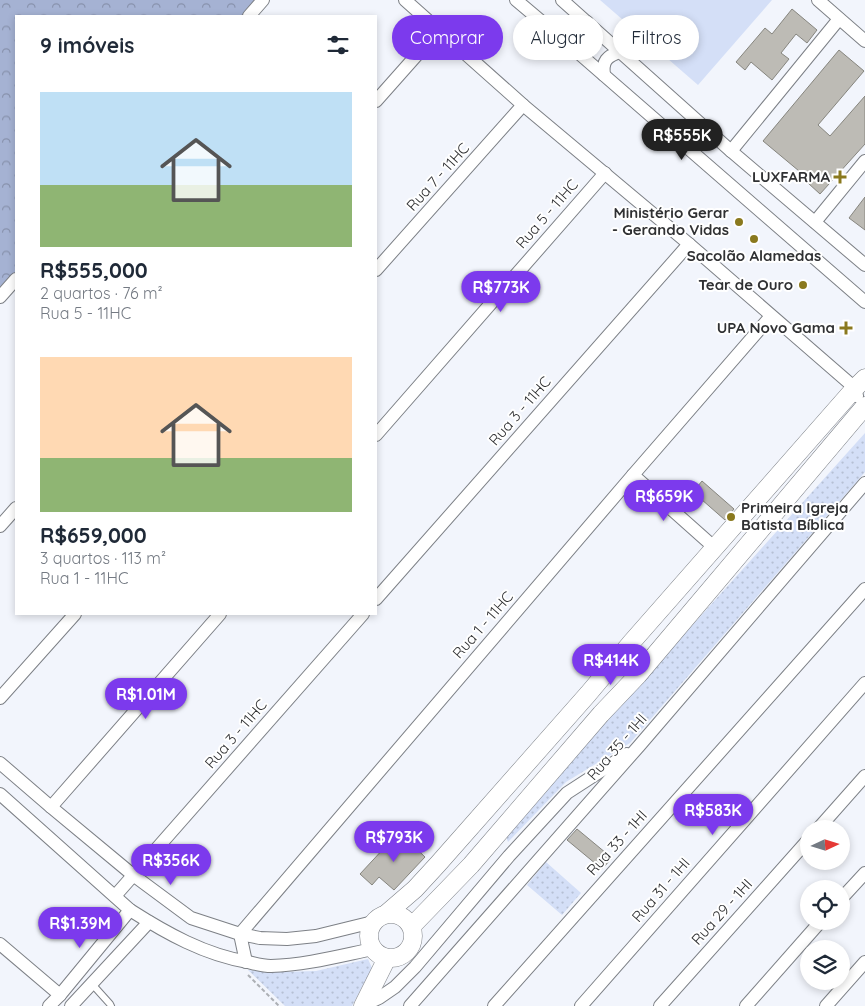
<!DOCTYPE html>
<html lang="pt">
<meta charset="utf-8">
<style>
body{margin:0;font-family:Quicksand,sans-serif;background:#f6f6f7;color:#1f2937;height:100vh;display:flex;flex-direction:column;font-size:19px;white-space:nowrap}
*{box-sizing:border-box;margin:0}
p{font-size:16px;color:#747a83}
.icon{flex:none;width:28px;height:28px;fill:none;stroke:currentColor;stroke-width:2;stroke-linecap:round;stroke-linejoin:round}
.map{position:relative;flex:1;overflow:hidden}
.side{position:absolute;left:15px;top:15px;width:362px;height:600px;display:flex;flex-direction:column;background:#fff;border-radius:0px;box-shadow:0 2px 8px #0003}
.side>*{flex:none}
.hud{position:absolute;left:392px;top:15px;width:398px;height:45px;display:flex;gap:10px}
.needle{width:32px;rotate:86deg}
.buttons{position:absolute;left:800px;top:820px;display:grid;gap:10px}
.buttons a{display:grid;place-items:center;width:50px;height:50px;border-radius:50%;background:#fff;box-shadow:0 2px 8px #0003;font-size:25px}
.price{position:absolute;translate:-50% -42px;padding:0 11px;border-radius:18px;background:#7c3aed;color:#fff;font-size:16px;line-height:32px;filter:drop-shadow(0 1px 2px #0008)}
.price::after{content:'';position:absolute;left:50%;top:30px;width:15px;height:11px;margin-left:-8px;background:inherit;clip-path:polygon(0 0,100% 0,50% 100%)}
.price.current{background:#222;color:#fff}
ul{padding:0;list-style:none}
li{display:grid;align-content:center;gap:10px;height:265px;padding:0 25px}
li span{display:grid;place-items:center;height:155px;border-radius:0px;color:#555}
li>.icon{margin-inline-start:auto}
span .icon{width:90px;height:90px;fill:#fffc;stroke-width:1}
li b{font-size:21px}
h2{display:flex;justify-content:space-between;align-items:center;height:60px;padding:0 25px;font-size:21px}
.chip{padding:0 18px;border-radius:22px;background:#fff;box-shadow:0 2px 8px #0003;font-size:18px;line-height:45px}
.chip.current{background:#7c3aed;color:#fff}
.map>svg:first-child{display:block}
.grass{fill:url(#grass-dots)}
.forest{fill:url(#forest-crowns)}
.pitch{fill:#d4dff7}
.building{fill:#bdbbb5;stroke:#86857e}
.lines{fill:none;stroke-linecap:round;stroke-linejoin:round}
.lane-casing{stroke:#7d8086;stroke-width:8}
.street-casing{stroke:#7d8086;stroke-width:14}
.secondary-casing{stroke:#7d8086;stroke-width:19}
.path{stroke:#acafb4;stroke-width:2;stroke-dasharray:4 2.5;stroke-linecap:butt}
.lane{stroke:#fff;stroke-width:6}
.street{stroke:#fff;stroke-width:12}
.secondary{stroke:#fff;stroke-width:18}
.poi-dot{fill:#8a791e;stroke:#fff;stroke-width:2}
.labels{text-anchor:middle;stroke-width:4;stroke-linejoin:round;paint-order:stroke}
.street-label{font-size:15px;fill:#303133;stroke:#fff}
.poi-label{font-size:15px;font-weight:bold;fill:#303133;stroke:#fff;text-anchor:end}
</style>
<div class="map">
<svg width="865" height="1006" viewBox="0 0 865 1006">
<defs>
<pattern id="grass-dots" width="8" height="8" patternUnits="userSpaceOnUse" patternTransform="scale(1.25)"><rect width="8" height="8" fill="#d4dff7"/><path d="M2 2h.1M6 6h.1" fill="none" stroke="#b6c0d4" stroke-width="1.8" stroke-linecap="round"/></pattern>
<pattern id="forest-crowns" width="20" height="18" patternUnits="userSpaceOnUse" patternTransform="scale(1.25)"><rect width="20" height="18" fill="#a5b2d3"/><path d="M2 6a3 3 0 1 1 6 0M12 15a3 3 0 1 1 6 0" fill="none" stroke="#8791ac"/></pattern>
</defs>
<rect width="100%" height="100%" fill="#f2f5fc"/>
<g class="grass">
<path d="M865,433V472L630,743L566,782L508,842L505,834Z"/>
<path d="M546,862L581,893L562,915L527,885Z"/>
<path d="M368,959L372,968L352,1006H285L248,970L282,972L316,971Z"/>
</g>
<path class="forest" d="M0,0H255L242,16H16V283L0,303Z"/>
<path class="pitch" d="M600,0H772L698,85Z"/>
<g class="building">
<path d="M792,9L817,30L807,43L796,34L781,53L789,59L772,80L751,62L745,70L736,62L765,28L772,34Z"/>
<path d="M839,50L864,71L818,125L830,136L865,96V144L820,194L797,173L799,171L763,141Z"/>
<path d="M865,197V230L849,218Z"/>
<path d="M702,481L734,509L725,520L693,492Z"/>
<path d="M577,829L612,858L602,869L567,840Z"/>
<path d="M399,832L425,857L394,890L379,877L372,885L360,874Z"/>
</g>
<g class="lines">
<defs>
<path id="lane" d="M92,984L110,1004L111,1006"/>
<g id="street">
<path d="M405,0L523,105L689,244L855,388L857,396"/>
<path d="M516,0L567,43L865,302"/>
<path d="M562,0L731,151L865,265"/>
<path d="M818,0L865,41"/>
<path d="M249,16L263,0"/>
<path d="M567,43C579,46 590,34 587,22"/>
<path d="M604,75C602,61 607,56 620,52"/>
<path d="M376,101L439,30"/>
<path d="M731,151L839,19"/>
<path d="M815,222L865,161"/>
<path d="M376,270L523,105"/>
<path d="M0,297L16,279"/>
<path d="M376,435L605,173"/>
<path d="M633,475L715,548"/>
<path d="M0,526L16,508"/>
<path d="M376,599L689,244"/>
<path d="M0,698L75,614"/>
<path d="M0,763L51,807L133,875L191,918L240,934L260,938L287,939L316,936L373,922"/>
<path d="M0,794L130,910C166,933 205,955 248,962C256,964 263,966 271,966C305,965 339,956 373,949"/>
<path d="M51,807L220,614"/>
<path d="M818,829L865,776"/>
<path d="M115,896L363,614"/>
<path d="M841,899L865,873"/>
<path d="M0,944L60,995"/>
<path d="M246,962L240,934L633,475L771,316"/>
<path d="M364,1005L379,998L395,987L415,967L509,856L567,793L627,754"/>
<path d="M49,1006L60,995L130,910"/>
<path d="M71,1006L149,922"/>
<path d="M410,1006L639,746L865,483"/>
<path d="M494,1006L865,589"/>
<path d="M581,1006L865,683"/>
<path d="M660,1006L809,839"/>
<path d="M746,1006L821,921"/>
<path d="M826,1006L865,962"/>
</g>
<g id="secondary">
<circle cx="391" cy="936" r="22"/>
<path d="M386,914L415,889L438,864L588,694L630,644L855,388L865,378"/>
<path d="M412,926L471,865L601,714L638,675L865,406"/>
<path d="M363,1006L387,958"/>
</g>
</defs>
<use href="#lane" class="lane-casing"/>
<use href="#street" class="street-casing"/>
<use href="#secondary" class="secondary-casing"/>
<path class="path" d="M248,975L279,1006"/>
<use href="#lane" class="lane"/>
<use href="#street" class="street"/>
<use href="#secondary" class="secondary"/>
</g>
<g class="poi-dot">
<path d="M837.5 169.5h5v5h5v5h-5v5h-5v-5h-5v-5h5z"/>
<circle cx="739" cy="222" r="5"/>
<circle cx="754" cy="239" r="5"/>
<circle cx="803" cy="285" r="5"/>
<path d="M843.5 320.5h5v5h5v5h-5v5h-5v-5h-5v-5h5z"/>
<circle cx="731" cy="517" r="5"/>
</g>
<g class="labels">
<g class="street-label">
<text transform="translate(438 177) rotate(-48)" y="5">Rua 7 - 11HC</text>
<text transform="translate(547 214) rotate(-49)" y="5">Rua 5 - 11HC</text>
<text transform="translate(520 411) rotate(-49)" y="5">Rua 3 - 11HC</text>
<text transform="translate(483 625) rotate(-49)" y="5">Rua 1 - 11HC</text>
<text transform="translate(236 734) rotate(-49)" y="5">Rua 3 - 11HC</text>
<text transform="translate(617 747) rotate(-49)" y="5">Rua 35 - 1HI</text>
<text transform="translate(617 843) rotate(-48)" y="5">Rua 33 - 1HI</text>
<text transform="translate(661 890) rotate(-49)" y="5">Rua 31 - 1HI</text>
<text transform="translate(722 912) rotate(-48)" y="5">Rua 29 - 1HI</text>
</g>
<g class="poi-label">
<text x="830" y="182">LUXFARMA</text>
<text x="729" y="218">Ministério Gerar<tspan x="729" dy="17">- Gerando Vidas</tspan></text>
<text x="754" y="261" text-anchor="middle">Sacolão Alamedas</text>
<text x="793" y="290">Tear de Ouro</text>
<text x="835" y="333">UPA Novo Gama</text>
<text x="741" y="513" text-anchor="start">Primeira Igreja<tspan x="741" dy="17">Batista Bíblica</tspan></text>
</g>
</g>
</svg>
<div class="buttons">
<a><svg class="needle" viewBox="-14 -14 28 28"><path d="M0-13l5 13h-10z" fill="#e53935"/><path d="M0 13l5-13h-10z" fill="#747a83"/></svg></a>
<a><svg class="icon" aria-label="locate" viewBox="0 0 24 24"><circle cx="12" cy="12" r="6"/><path d="M12 2v4M12 18v4M2 12h4M18 12h4"/></svg></a>
<a><svg class="icon" aria-label="layers" viewBox="0 0 24 24"><path d="M12 4l9 5-9 5-9-5zM3 14l9 5 9-5"/></svg></a>
</div>
<b class="price current" style="left:682px;top:161px">R$555K</b>
<b class="price" style="left:501px;top:313px">R$773K</b>
<b class="price" style="left:664px;top:522px">R$659K</b>
<b class="price" style="left:611px;top:686px">R$414K</b>
<b class="price" style="left:146px;top:720px">R$1.01M</b>
<b class="price" style="left:713px;top:836px">R$583K</b>
<b class="price" style="left:394px;top:863px">R$793K</b>
<b class="price" style="left:171px;top:886px">R$356K</b>
<b class="price" style="left:80px;top:949px">R$1.39M</b>
<div class="hud">
<a class="chip current">Comprar</a>
<a class="chip">Alugar</a>
<a class="chip">Filtros</a>
</div>
<section class="side">
<h2>9 imóveis<svg class="icon" aria-label="filters" viewBox="0 0 24 24"><path d="M4 7h16M4 17h16"/><circle cx="9" cy="7" r="2"/><circle cx="15" cy="17" r="2"/></svg></h2>
<ul>
<li><span style="background:linear-gradient(#bfe0f5 60%,#8fb573 0)"><svg class="icon" aria-label="home" viewBox="0 0 24 24"><path d="M3 11l9-7 9 7M6 9v11h12V9"/></svg></span><div><b>R$555,000</b><p>2 quartos · 76 m²</p><p>Rua 5 - 11HC</p></div></li>
<li><span style="background:linear-gradient(#ffd9b3 65%,#8fb573 0)"><svg class="icon" aria-label="home" viewBox="0 0 24 24"><path d="M3 11l9-7 9 7M6 9v11h12V9"/></svg></span><div><b>R$659,000</b><p>3 quartos · 113 m²</p><p>Rua 1 - 11HC</p></div></li>
</ul>
</section>
</div>
